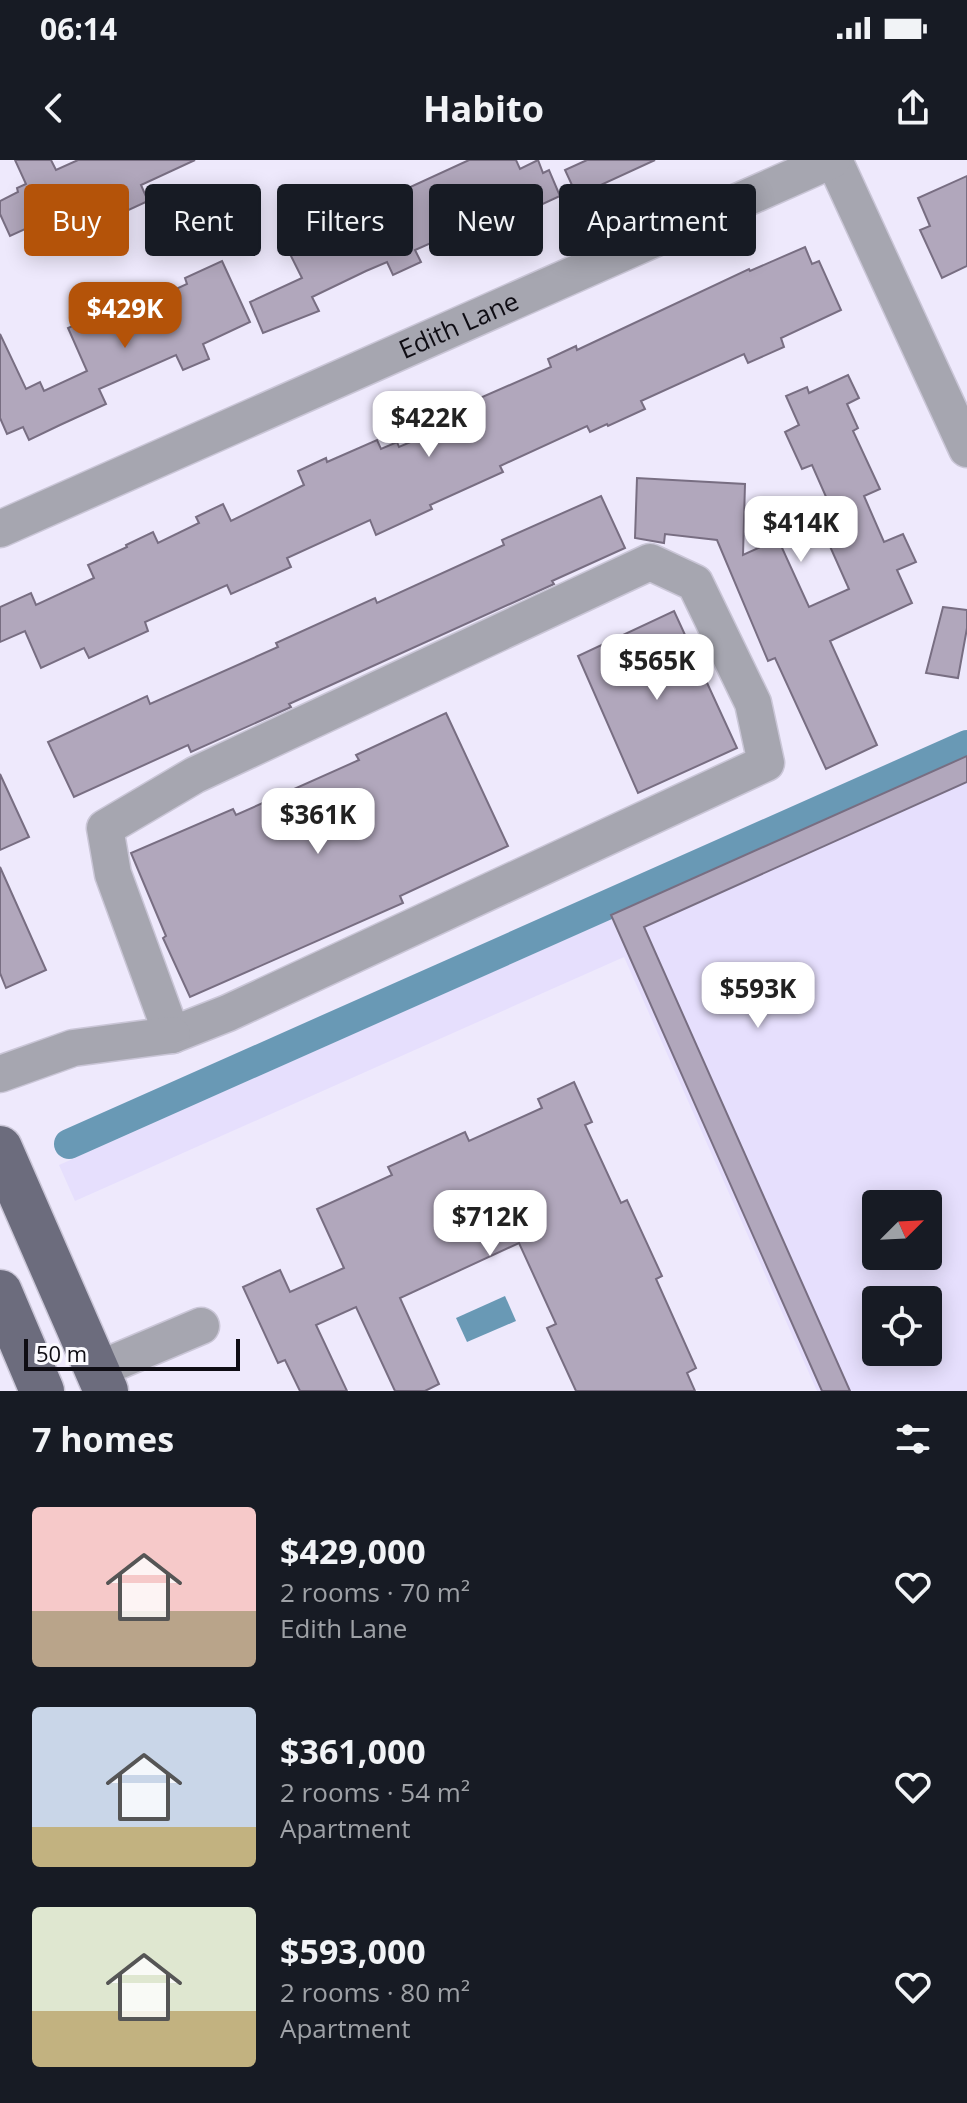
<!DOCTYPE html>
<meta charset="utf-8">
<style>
body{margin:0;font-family:"Open Sans",sans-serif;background:#242831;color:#f1f3f6;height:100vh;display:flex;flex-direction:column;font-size:30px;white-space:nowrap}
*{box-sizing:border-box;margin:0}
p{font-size:26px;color:#9ea1a6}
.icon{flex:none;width:44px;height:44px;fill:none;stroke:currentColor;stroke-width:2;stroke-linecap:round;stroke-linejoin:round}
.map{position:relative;height:1231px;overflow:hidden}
.sheet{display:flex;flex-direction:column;background:#171b24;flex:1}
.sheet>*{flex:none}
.top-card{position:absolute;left:24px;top:24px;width:920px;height:72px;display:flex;gap:16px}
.needle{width:52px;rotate:66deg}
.buttons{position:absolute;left:862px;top:1030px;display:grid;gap:16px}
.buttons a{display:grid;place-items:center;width:80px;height:80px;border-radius:8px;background:#171b24;box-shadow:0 4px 20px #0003;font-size:40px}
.scale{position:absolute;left:24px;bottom:20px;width:216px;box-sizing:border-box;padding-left:8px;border:4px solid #0f0d14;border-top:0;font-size:22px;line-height:28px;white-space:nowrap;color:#0f0d14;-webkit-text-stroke:6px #faf9fe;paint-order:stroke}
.price{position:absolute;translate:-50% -68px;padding:0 18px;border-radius:16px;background:#fff;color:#222;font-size:26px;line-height:52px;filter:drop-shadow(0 2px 4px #0008)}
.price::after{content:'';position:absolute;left:50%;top:48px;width:24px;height:18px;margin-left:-12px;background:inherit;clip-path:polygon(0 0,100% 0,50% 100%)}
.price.on{background:#b45309;color:#fff}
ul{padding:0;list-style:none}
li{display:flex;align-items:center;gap:24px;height:200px;padding:0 32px}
li span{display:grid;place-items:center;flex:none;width:224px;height:160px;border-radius:8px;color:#555}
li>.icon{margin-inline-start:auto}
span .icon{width:96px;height:96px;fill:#fffc;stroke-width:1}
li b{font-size:34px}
h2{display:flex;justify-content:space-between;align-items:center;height:96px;padding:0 32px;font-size:34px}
.chip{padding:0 28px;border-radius:8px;background:#171b24;box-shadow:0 4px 20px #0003;font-size:28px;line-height:72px}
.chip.on{background:#b45309;color:#fff}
.status{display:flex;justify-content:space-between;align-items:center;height:56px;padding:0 40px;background:#171b24;direction:ltr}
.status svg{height:22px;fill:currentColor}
header{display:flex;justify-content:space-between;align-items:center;height:104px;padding:0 32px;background:#171b24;font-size:36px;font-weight:700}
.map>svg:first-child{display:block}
.built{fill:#e6dffd;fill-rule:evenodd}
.water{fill:#6999b5}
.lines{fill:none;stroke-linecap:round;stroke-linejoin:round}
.canal{stroke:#6999b5;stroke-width:30}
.building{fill:#b1a7bc;stroke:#786e82;stroke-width:2}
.minor-casing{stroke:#cac6d7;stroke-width:39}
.major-casing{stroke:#cac6d7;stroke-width:47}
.minor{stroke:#a6a6b0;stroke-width:36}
.major{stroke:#6c6c7d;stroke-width:44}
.labels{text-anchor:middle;stroke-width:8;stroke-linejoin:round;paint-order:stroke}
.street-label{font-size:26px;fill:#0f0d14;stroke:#faf9fe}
</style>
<div class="status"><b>06:14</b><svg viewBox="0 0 49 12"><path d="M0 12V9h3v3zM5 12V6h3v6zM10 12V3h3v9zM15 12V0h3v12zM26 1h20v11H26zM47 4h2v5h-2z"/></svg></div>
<header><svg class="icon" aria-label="back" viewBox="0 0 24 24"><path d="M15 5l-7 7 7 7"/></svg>Habito<svg class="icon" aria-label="share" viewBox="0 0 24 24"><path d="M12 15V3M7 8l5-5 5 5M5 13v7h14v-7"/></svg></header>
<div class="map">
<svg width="967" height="1231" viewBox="0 0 967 1231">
<rect width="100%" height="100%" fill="#eee9fc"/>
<path class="built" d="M967,601V1231H817L624,797L75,1041L59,1005ZM876,1044H928V1096H876ZM876,1140H928V1192H876Z"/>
<path class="water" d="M505,1136L516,1161L467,1182L456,1158Z"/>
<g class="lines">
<path class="canal" d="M69,984L967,585"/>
</g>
<g class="building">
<path d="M15,0H51L56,10L78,0H195L141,25L148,41L120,54L112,37L85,49L82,43L10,76L0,54V41L18,32L17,28L26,24Z"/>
<path d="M469,0H516L520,9L538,0L543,13L549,10L560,36L532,49L528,39L483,59L488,71L463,82L458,71L415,90L421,102L393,115L387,102L366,111L312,137L319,151L263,173L250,142L302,118L286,86L330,62L327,55L363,39L367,47Z"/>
<path d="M587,0H655L577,36L565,10Z"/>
<path d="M967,16V106L942,118L920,70L930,66L918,38Z"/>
<path d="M805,87L812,104L819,101L841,150L781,178L784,187L748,203L744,194L641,241L645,249L608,266L607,264L590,272L587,266L500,306L503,312L430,345L432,349L376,375L370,360L287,398L291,407L231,434L227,425L145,462L148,471L89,498L84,488L41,508L25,471L0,482V447L31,433L36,445L94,418L88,405L127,387L126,385L153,372L158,383L199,363L196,357L223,344L231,361L304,325L298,311L326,298L327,302L377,280L381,289L397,282L399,287L448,266L439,248L467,235L471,242L551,207L548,199L576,186L577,190L749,109L750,111Z"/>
<path d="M222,101L250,162L203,184L209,199L183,210L176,195L99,229L106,244L60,265L29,280L23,267L7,274L0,258V174L26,229L40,222L44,231L87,211L68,168L107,151L111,159L187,124L185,118Z"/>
<path d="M848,215L859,238L847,244L858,268L853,271L880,329L864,336L884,382L903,374L916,402L897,410L912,443L830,481L877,585L826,609L775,498L768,501L717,380L665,374L664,383L635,378L637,318L745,324L743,395L778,379L809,447L849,429L816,355L831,348L812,305L802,309L785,272L799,265L786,236L807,227L809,233Z"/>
<path d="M601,336L625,388L552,421L554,424L289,544L291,547L191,592L188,585L74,637L48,582L147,536L150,544L278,487L276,483L375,438L377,443L504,385L502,380Z"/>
<path d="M943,447L967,450V468L958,518L926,513Z"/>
<path d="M674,451L737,588L638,633L578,496Z"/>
<path d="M446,553L508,686L400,736L403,743L190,837L163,778L166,776L131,693L233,649L236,655L359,600L356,595Z"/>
<path d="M967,596V622L644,767L850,1231H822L611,755Z"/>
<path d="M0,614L29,677L0,690Z"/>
<path d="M0,707L46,810L6,828L0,813Z"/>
<path d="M574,922L592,962L585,965L621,1043L627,1040L662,1116L656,1119L696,1208L687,1213L695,1231H576L547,1168L556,1164L519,1083L400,1138L439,1224L425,1231H395L356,1147L316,1165L347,1231H300L285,1200L278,1203L243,1127L280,1110L290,1132L344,1108L317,1049L392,1015L388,1007L465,972L469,981L542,948L538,939Z"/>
</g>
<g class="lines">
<defs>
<g id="minor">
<path d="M834,0L967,289"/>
<path id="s1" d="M0,369L832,0"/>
<path d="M650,402L695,423L753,543L766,603L228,853L172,875L113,714L105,668L195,615Z"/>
<path d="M0,914L73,888L172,875"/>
<path d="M97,1210L201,1166"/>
</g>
<g id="major">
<path d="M0,988L106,1231"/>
<path d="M0,1132L42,1231"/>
</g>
</defs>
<use href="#minor" class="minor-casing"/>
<use href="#major" class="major-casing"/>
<use href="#minor" class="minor"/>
<use href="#major" class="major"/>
</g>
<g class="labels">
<g class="street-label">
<text dy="9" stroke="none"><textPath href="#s1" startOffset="502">Edith Lane</textPath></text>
</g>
</g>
</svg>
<div class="buttons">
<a><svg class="needle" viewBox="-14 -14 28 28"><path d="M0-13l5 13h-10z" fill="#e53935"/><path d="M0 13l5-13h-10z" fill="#9ea1a6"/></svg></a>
<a><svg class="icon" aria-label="locate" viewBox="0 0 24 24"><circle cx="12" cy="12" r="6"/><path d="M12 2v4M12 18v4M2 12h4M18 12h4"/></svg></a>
</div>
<div class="scale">50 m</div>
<b class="price on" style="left:125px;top:190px">$429K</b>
<b class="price" style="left:429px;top:299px">$422K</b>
<b class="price" style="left:801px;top:404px">$414K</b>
<b class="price" style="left:657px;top:542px">$565K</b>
<b class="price" style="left:318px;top:696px">$361K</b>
<b class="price" style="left:758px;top:870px">$593K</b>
<b class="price" style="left:490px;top:1098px">$712K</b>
<div class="top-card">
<a class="chip on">Buy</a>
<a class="chip">Rent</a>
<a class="chip">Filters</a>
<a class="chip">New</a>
<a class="chip">Apartment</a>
</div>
</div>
<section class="sheet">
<h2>7 homes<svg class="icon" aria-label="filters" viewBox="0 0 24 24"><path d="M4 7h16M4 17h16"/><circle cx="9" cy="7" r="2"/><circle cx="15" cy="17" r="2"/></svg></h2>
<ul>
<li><span style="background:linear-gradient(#f6c9c9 65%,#b9a48a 0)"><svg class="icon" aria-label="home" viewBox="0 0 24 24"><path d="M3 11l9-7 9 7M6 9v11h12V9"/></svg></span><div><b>$429,000</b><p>2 rooms · 70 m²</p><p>Edith Lane</p></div><svg class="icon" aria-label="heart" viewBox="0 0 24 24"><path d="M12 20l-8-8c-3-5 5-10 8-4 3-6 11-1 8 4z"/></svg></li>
<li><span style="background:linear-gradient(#c9d6e8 75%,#c2b280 0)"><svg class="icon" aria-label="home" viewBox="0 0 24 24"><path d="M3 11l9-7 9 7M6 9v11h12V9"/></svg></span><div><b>$361,000</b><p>2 rooms · 54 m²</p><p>Apartment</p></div><svg class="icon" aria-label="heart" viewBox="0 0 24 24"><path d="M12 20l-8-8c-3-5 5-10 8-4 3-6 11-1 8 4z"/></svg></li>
<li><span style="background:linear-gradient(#dfe7d0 65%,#c2b280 0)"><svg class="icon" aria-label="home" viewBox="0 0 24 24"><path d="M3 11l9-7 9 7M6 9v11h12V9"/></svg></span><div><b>$593,000</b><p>2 rooms · 80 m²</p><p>Apartment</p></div><svg class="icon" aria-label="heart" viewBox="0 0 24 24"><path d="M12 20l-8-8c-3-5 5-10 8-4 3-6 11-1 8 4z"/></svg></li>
</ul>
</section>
